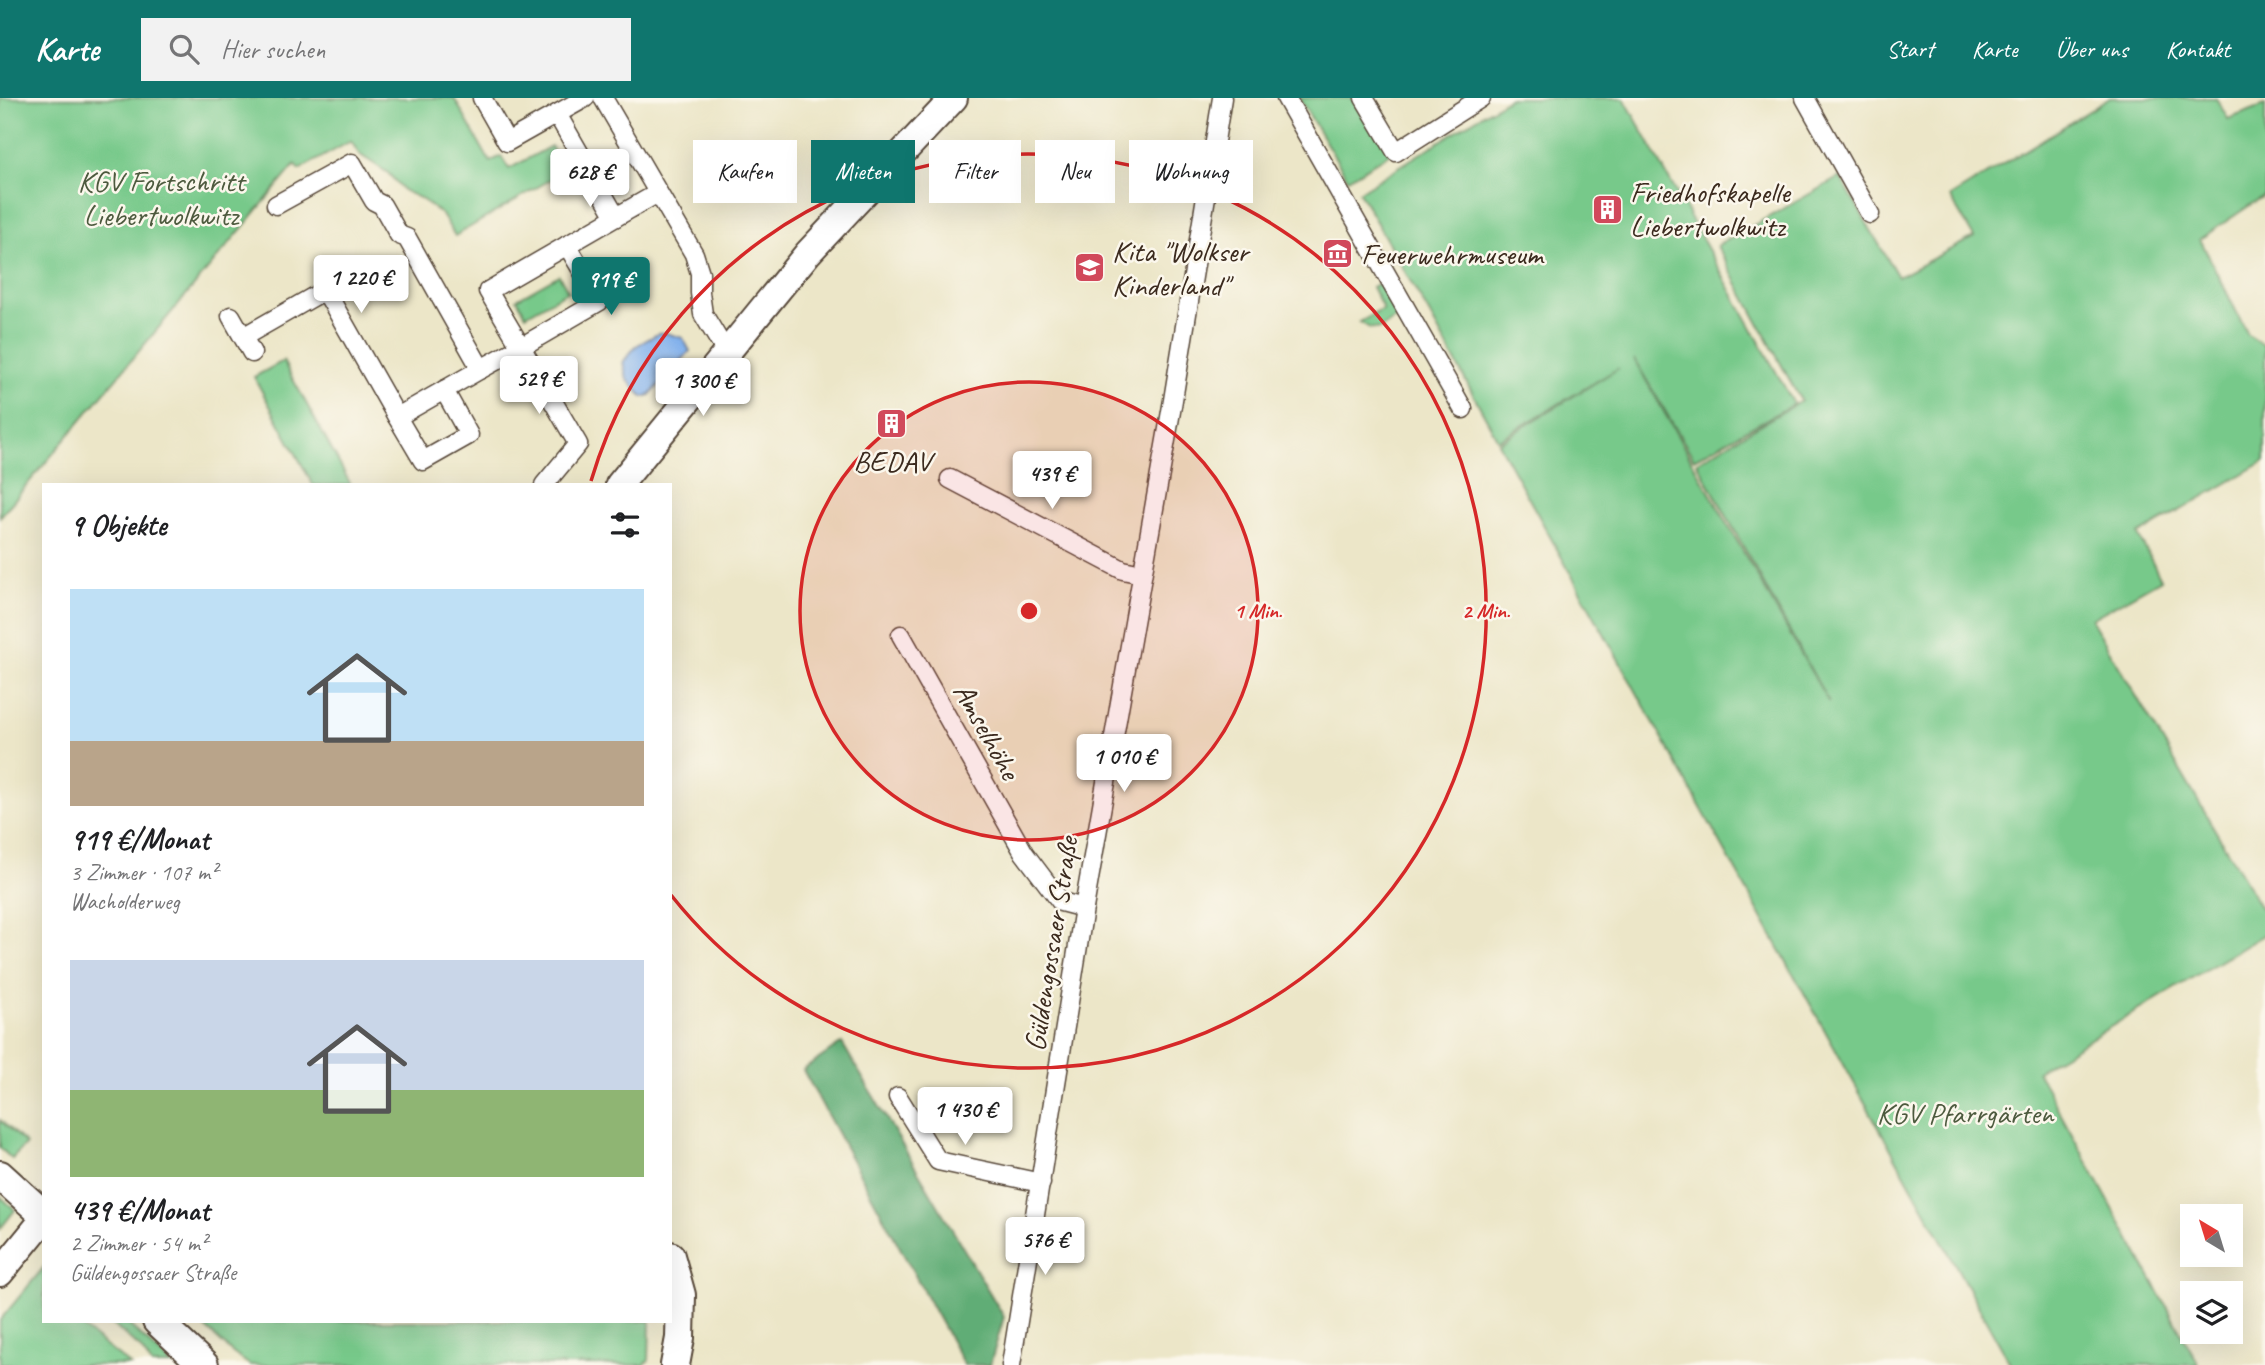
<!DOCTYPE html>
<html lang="de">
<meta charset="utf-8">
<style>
body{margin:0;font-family:Caveat,sans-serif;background:#f2f2f2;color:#202124;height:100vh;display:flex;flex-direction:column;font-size:26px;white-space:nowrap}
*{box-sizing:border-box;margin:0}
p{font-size:23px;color:#757577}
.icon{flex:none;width:38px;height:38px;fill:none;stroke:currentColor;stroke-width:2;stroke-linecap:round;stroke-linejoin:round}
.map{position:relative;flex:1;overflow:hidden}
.sheet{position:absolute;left:42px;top:385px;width:630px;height:840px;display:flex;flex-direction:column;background:#fff;border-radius:0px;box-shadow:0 7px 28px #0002}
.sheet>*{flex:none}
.guide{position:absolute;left:693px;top:42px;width:665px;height:63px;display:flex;gap:14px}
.needle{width:46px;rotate:322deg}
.tools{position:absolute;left:2180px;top:1106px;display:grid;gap:14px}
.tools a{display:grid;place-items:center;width:63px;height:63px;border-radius:0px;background:#fff;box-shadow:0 7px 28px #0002;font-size:35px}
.price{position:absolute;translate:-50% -60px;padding:0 16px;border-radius:7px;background:#fff;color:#222;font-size:23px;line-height:46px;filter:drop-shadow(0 2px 4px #0008)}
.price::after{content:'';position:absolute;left:50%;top:42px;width:21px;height:16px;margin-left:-10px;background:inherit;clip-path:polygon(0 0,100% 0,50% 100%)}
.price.active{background:#0f766e;color:#fff}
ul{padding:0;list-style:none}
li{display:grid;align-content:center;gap:14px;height:371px;padding:0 28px}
li span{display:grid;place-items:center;height:217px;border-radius:0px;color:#555}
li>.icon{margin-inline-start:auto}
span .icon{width:126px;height:126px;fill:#fffc;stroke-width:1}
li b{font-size:30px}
h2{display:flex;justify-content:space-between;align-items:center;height:84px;padding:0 28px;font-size:30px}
.tag{padding:0 24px;border-radius:0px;background:#fff;box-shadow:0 7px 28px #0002;font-size:24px;line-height:63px}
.tag.active{background:#0f766e;color:#fff}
header{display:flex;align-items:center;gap:42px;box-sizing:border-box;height:98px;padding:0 35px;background:#0f766e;color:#fff}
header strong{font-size:33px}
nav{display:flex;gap:38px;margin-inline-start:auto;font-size:24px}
.search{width:490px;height:63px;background:#f2f2f2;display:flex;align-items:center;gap:18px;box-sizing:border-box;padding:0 24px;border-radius:0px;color:#757577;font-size:26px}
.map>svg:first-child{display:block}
.green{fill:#77c98a;stroke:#597a54;stroke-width:2}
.forest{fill:#61ad76;stroke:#4e6c4a;stroke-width:2}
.water{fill:#82b1ec;stroke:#5e6e85;stroke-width:2}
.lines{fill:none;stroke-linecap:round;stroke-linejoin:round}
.minor-casing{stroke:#564638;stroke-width:21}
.secondary-casing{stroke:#564638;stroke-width:30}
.primary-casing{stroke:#564638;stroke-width:32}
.minor{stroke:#fff;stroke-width:18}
.secondary{stroke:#fff;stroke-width:26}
.primary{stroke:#fff;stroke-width:28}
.ring{fill:none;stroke:#d62828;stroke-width:3.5}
.labels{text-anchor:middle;stroke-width:5;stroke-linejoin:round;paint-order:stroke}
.park-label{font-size:30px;fill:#4d5a3e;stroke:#fbf7ec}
.poi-label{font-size:30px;fill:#3b2a1e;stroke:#fbf7ec;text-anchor:start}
.street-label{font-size:30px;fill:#3b2a1e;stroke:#fbf7ec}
.centre{fill:#d62828;stroke:#fbf7ec;stroke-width:3.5}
.ring-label{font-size:21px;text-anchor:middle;font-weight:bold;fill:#d62828;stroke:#fbf7ec;stroke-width:5;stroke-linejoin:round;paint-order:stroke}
</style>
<header>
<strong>Karte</strong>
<div class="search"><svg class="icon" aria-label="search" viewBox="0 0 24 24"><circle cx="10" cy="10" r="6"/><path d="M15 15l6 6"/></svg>Hier suchen</div>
<nav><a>Start</a><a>Karte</a><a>Über uns</a><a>Kontakt</a></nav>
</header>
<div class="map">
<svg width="2265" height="1267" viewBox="0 0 2265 1267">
<rect width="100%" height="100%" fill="#fbf7ec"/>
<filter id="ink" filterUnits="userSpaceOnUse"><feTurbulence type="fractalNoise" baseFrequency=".0143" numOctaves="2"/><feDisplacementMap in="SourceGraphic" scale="14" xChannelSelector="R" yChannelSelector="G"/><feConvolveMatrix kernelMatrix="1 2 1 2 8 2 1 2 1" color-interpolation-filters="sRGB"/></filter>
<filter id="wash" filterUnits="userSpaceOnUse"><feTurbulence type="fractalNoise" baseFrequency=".00686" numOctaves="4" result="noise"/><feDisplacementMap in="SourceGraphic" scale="28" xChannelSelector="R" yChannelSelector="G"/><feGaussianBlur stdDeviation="1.57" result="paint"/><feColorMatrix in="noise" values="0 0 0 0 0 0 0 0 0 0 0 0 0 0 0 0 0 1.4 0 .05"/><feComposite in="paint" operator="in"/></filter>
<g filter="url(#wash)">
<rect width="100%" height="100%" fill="#ece6c8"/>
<g class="green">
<path d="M0,0H454L490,64L501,58L509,71L551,48L565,73L455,138L442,117L420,100L404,93L388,75L359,56L351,43L299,72L295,67L0,419Z"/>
<path d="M1299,0H1357L1391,55L1348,81Z"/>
<path d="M1509,0H1624L1794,306L1694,361L1634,261L1829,605L1697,364L1801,303L1717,148L1840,79L1898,179L1974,139L1950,99L2110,0H2216L2228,21L2265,7V97L2200,141L2248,237L2265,248V363L2138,437L2161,481L2091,521L2265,817V836L2037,973L2199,1267H2011L1498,345L1619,270L1498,342L1431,219L1359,94Z"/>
<path d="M559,177L568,193L526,217L517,201Z"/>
<path d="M1379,185L1398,219L1380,231L1370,230L1360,224L1383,211L1372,189Z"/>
<path d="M283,263L351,387H313L254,279Z"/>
<path d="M0,1022L26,1046L12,1061L0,1050Z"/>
<path d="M0,1098L15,1112L0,1131Z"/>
<path d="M44,1169V1223H74L130,1267H0V1222Z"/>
<path d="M108,1223H125L172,1267H152L139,1249Z"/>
<path d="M198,1223H650L649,1262L644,1267H250L234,1256Z"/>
</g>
<path class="forest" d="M842,945L1004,1219L990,1267H964L803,972Z"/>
<path class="water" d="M659,235H666L683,240L690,253L650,297L643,299L627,281L623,264L636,248Z"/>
</g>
<g filter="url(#ink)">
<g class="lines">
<defs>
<g id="minor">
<path d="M482,0L507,44L585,0"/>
<path d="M603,0L694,156L700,175V195L703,216L726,254"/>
<path d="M1286,0L1463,311"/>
<path d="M1364,0L1396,54L1481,0"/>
<path d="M1805,0L1870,116"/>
<path d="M557,16L616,119L658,95"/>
<path d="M276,107L352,65L374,103L382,107L399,137L407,140L481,271L521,249L488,193L616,119"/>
<path d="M231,218L252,255"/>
<path d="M243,239L325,192L397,319L481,271"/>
<path d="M397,319L423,363L469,337L444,292"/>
<path d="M950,381L1123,472L1142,476"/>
<path d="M544,387L578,346L521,249L600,203L567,147"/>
<path d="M901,537L1024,755L1061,804L1084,810"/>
<path d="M898,999L938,1063L1041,1085"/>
<path d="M1011,1267L1084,810L1173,302L1222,0"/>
</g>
<g id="secondary">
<path d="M619,387L808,155L954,0"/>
<path d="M0,1175L44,1121"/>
</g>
<g id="primary">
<path d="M0,1077L44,1117"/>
<path d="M670,1158L681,1197L680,1240L675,1267"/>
<path d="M157,1223L204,1267"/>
</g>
</defs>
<use href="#minor" class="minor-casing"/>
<use href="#secondary" class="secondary-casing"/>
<use href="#primary" class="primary-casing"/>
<use href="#minor" class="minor"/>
<use href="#secondary" class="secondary"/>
<use href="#primary" class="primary"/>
</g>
</g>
<circle cx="1029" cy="513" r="229" fill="#d62828" fill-opacity=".12"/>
<g class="ring">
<circle cx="1029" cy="513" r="229"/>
<path d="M591 383A457 457 0 1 1 671 797"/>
</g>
<defs>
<symbol id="building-square" viewBox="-11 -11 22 22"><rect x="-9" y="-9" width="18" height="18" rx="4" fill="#d1495b" stroke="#fbf7ec"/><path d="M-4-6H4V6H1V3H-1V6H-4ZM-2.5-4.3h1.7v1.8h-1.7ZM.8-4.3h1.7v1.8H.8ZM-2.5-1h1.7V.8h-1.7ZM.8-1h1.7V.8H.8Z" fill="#fff"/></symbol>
<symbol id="museum-square" viewBox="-11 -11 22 22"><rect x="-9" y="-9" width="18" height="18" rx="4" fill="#d1495b" stroke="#fbf7ec"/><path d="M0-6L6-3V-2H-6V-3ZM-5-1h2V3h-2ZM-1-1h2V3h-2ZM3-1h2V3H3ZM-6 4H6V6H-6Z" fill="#fff"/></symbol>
<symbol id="school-square" viewBox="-11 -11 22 22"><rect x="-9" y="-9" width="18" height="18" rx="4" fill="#d1495b" stroke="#fbf7ec"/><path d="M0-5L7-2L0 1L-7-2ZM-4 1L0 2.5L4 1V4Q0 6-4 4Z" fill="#fff"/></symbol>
</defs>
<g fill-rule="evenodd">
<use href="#building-square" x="1590" y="94" width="35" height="35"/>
<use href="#museum-square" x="1320" y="138" width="35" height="35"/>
<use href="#school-square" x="1072" y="152" width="35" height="35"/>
<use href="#building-square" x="874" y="308" width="35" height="35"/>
</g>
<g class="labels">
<g class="park-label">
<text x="161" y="93">KGV Fortschritt<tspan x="161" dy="34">Liebertwolkwitz</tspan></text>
<text x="1965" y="1025">KGV Pfarrgärten</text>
</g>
<g class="poi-label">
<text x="1630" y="104">Friedhofskapelle<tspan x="1630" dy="34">Liebertwolkwitz</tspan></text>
<text x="1112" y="163">Kita "Wolkser<tspan x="1112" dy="34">Kinderland"</tspan></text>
<text x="1361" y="166">Feuerwehrmuseum</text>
<text x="892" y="373" text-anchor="middle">BEDAV</text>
</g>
<g class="street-label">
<text transform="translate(987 633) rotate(61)" y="10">Amselhöhe</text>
<text transform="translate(1051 846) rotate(-81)" y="10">Güldengossaer Straße</text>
</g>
</g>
<circle cx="1029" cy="513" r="10" class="centre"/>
<g class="ring-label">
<text x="1258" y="520">1 Min.</text>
<text x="1486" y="520">2 Min.</text>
</g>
</svg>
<div class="tools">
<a><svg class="needle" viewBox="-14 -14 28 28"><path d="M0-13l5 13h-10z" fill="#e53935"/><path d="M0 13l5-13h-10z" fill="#757577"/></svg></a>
<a><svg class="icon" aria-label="layers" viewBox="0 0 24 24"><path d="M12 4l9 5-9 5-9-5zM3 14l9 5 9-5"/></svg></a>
</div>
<b class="price" style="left:590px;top:111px">628 €</b>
<b class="price" style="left:361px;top:217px">1 220 €</b>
<b class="price active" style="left:611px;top:219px">919 €</b>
<b class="price" style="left:539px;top:318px">529 €</b>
<b class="price" style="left:703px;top:320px">1 300 €</b>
<b class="price" style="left:1052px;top:413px">439 €</b>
<b class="price" style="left:1124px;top:696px">1 010 €</b>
<b class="price" style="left:965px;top:1049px">1 430 €</b>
<b class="price" style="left:1045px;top:1179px">576 €</b>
<div class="guide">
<a class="tag">Kaufen</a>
<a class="tag active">Mieten</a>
<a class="tag">Filter</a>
<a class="tag">Neu</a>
<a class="tag">Wohnung</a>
</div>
<section class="sheet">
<h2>9 Objekte<svg class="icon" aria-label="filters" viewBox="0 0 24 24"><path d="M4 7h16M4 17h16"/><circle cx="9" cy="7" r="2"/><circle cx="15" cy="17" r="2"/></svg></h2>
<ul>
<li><span style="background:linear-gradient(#bfe0f5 70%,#b9a48a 0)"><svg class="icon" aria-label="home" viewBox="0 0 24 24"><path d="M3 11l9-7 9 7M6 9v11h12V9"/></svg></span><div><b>919 €/Monat</b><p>3 Zimmer · 107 m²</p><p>Wacholderweg</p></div></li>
<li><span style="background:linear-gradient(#c9d6e8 60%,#8fb573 0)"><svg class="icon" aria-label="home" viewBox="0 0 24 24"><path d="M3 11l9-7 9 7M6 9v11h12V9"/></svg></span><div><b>439 €/Monat</b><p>2 Zimmer · 54 m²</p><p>Güldengossaer Straße</p></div></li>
</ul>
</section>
</div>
